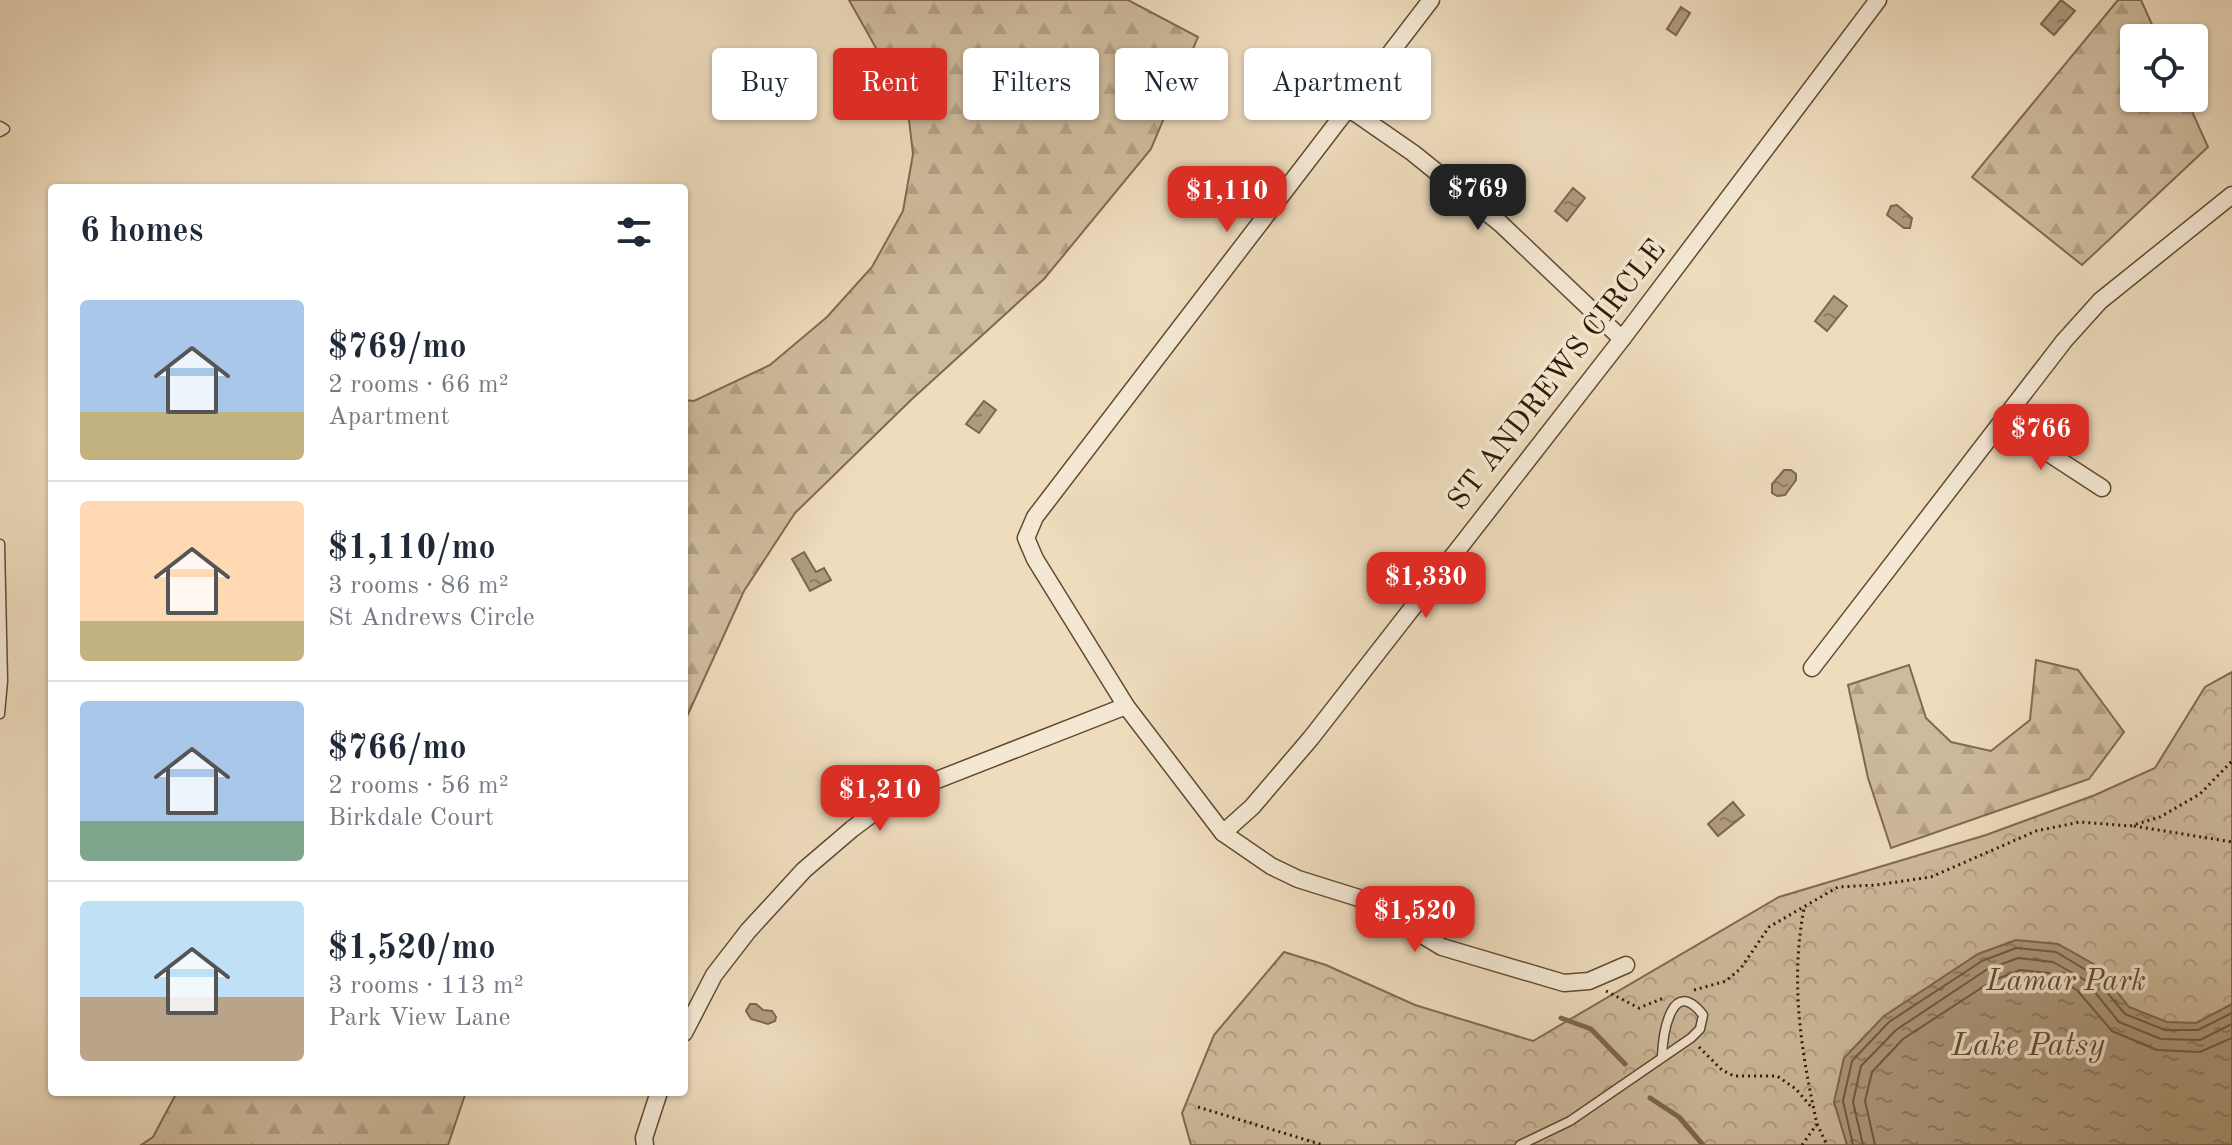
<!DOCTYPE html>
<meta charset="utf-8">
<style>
body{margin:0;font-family:"Old Standard TT",serif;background:#f2f2f3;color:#1f2937;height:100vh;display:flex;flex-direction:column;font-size:30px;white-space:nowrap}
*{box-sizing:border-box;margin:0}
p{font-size:26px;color:#747a83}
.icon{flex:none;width:44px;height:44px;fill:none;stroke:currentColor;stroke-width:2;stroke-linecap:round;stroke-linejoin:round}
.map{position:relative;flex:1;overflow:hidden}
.sheet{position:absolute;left:48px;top:184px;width:640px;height:912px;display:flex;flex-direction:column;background:#fff;border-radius:8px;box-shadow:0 2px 6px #0004}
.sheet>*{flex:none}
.top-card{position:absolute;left:712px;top:48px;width:760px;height:72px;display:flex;gap:16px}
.fabs{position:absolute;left:2120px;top:24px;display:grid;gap:16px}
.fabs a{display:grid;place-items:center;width:88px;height:88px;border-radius:8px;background:#fff;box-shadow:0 2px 6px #0004;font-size:40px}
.price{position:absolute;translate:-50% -68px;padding:0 18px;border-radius:16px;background:#d93025;color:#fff;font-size:26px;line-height:52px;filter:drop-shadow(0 2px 4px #0008)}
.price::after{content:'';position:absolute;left:50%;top:48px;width:24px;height:18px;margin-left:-12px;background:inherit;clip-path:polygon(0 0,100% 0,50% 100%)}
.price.current{background:#222;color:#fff}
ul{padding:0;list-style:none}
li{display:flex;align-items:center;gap:24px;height:200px;padding:0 32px}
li+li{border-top:2px solid #e0e1e3}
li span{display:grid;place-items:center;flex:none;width:224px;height:160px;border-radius:8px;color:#555}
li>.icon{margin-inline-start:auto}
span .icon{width:96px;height:96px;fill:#fffc;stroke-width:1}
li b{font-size:34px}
h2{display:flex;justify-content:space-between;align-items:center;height:96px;padding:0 32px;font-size:34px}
.chip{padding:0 28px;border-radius:8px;background:#fff;box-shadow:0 2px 6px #0004;font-size:28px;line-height:72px}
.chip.current{background:#d93025;color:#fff}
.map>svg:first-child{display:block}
.forest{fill:url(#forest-firs);stroke:#806a4e;stroke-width:2}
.park{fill:url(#park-crowns);stroke:#806a4e;stroke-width:2}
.water{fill:url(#water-ripples);stroke:#7c674b;stroke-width:2}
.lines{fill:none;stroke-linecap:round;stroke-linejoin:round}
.shore{stroke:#705a3e;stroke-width:2}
.stream{stroke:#7c674b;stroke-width:5}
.service-casing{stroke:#614a2f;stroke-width:11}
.minor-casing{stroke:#614a2f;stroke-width:19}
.path{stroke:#321a00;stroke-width:3;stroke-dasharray:2 4;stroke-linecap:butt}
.service{stroke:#f4e8d4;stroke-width:8}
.minor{stroke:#f4e8d4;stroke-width:16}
.labels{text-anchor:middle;stroke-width:7;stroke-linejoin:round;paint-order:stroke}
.street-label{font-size:30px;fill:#321a00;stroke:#f4e8d4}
.park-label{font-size:30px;font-style:italic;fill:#614a2f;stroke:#f4e8d4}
.water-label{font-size:32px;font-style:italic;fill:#644d32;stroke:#f4e8d4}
</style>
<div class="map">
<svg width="2232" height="1145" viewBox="0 0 2232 1145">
<defs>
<pattern id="forest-firs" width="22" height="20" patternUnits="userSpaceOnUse" patternTransform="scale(2)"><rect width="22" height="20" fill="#cebb9d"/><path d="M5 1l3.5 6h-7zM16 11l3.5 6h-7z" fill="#b1a085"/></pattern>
<pattern id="park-crowns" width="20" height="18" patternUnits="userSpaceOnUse" patternTransform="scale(2)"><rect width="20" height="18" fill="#cebb9d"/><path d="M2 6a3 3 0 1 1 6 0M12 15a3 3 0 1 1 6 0" fill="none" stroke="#b1a085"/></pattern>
<pattern id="water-ripples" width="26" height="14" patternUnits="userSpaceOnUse" patternTransform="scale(2)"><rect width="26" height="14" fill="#ae9a7d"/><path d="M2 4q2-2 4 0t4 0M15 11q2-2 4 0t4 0" fill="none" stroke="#8e7d64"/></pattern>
</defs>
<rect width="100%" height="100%" fill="#eedcbd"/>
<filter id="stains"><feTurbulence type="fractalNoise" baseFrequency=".0025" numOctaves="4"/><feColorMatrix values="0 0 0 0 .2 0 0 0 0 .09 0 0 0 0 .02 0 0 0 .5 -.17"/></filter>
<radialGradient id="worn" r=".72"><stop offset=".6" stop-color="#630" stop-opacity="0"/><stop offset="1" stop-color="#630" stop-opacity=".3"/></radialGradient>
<g class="forest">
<path d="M849,0H1128L1198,37L1151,149L1044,279L911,400L795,513L744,591L684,723V400L694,401L770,365L827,317L872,267L903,211L913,154L907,103Z"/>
<path d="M2118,0H2141L2158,38H2134V98H2186L2208,147L2082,265L1972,177Z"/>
<path d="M2036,660L2078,670L2124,732L2089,779L1891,848L1868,778L1848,685L1909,665L1926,718L1951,742L1991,751L2030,720Z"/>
<path d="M177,1092H466L448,1145H141L153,1137Z"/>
</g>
<path class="park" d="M2232,672V1145H1191L1182,1113L1214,1035L1284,952L1326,965L1415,1005L1533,1041L1779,897L1986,835L2095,795L2155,768L2205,687Z"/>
<g class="water">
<path d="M2061,0L2075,11L2054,35L2041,24Z"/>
<path d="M1681,7L1690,13L1676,35L1667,29Z"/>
<path d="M1573,188L1585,198L1567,221L1555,211Z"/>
<path d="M1897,205L1912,218L1910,228H1904L1887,215L1891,206Z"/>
<path d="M1834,296L1847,306L1827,331L1815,321Z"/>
<path d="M984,401L996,410L979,433L966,424Z"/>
<path d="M1784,470H1791L1796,474V480L1785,495L1777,496L1772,493V484Z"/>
<path d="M804,552L816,572L824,568L831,580L810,591L792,559Z"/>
<path d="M1733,802L1744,815L1718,836L1708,824Z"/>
<path d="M2016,940L2058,944L2097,966L2129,1007L2167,1022L2196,1023L2232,1004V1145H1847L1834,1102L1844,1058L1884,1016L1978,954Z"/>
<path d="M750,1004H756L763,1010L772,1011L776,1017L775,1021L768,1024L751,1019L746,1011Z"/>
</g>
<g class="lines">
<g class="shore">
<path d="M1853,1145L1843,1101L1852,1061L1889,1022L1982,961L2016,948L2056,952L2091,973L2125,1014L2165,1030H2198L2232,1013"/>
<path d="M1863,1145L1853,1102L1861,1066L1896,1030L1986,970L2018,958L2053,962L2085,980L2119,1022L2161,1039L2200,1040L2232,1024"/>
<path d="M1875,1145L1865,1101L1872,1072L1903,1039L1992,981L2020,970L2049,973L2077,990L2112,1031L2157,1050L2200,1052L2232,1038"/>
</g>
<g class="stream">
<path d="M1561,1018L1591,1029L1625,1064"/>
<path d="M1650,1098L1679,1117L1703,1145"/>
</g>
<defs>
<g id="service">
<path d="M0,126L5,129L0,132"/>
<path d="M0,544L3,681L0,714"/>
<path d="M1520,1145L1570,1121L1691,1038L1700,1029L1703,1015C1672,975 1663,1033 1662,1056"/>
</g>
<g id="minor">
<path d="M1431,0L1035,517L1026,538L1035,559L1126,706L1223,833L1252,807L1311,738L1622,339L1878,0"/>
<path d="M1348,108L1413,153L1501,224L1622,339"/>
<path d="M2002,423L2102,488"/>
<path d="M1812,668L2064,341L2100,301L2232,195"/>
<path d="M1223,833L1271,866L1298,879L1362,899L1442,947L1564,983L1589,981L1626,965"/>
<path d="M684,1033L714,975L748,931L804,870L852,829L896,796L1126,706"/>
<path d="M645,1145L644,1138L659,1092"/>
</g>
</defs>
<use href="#service" class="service-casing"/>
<use href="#minor" class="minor-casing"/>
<g class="path">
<path d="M2134,826L2232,842"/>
<path d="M1694,990L1726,981L1741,968L1769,927L1838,887L1876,885L1931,877L2036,831L2080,822L2130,826L2160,817L2200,794L2232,761"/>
<path d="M1606,991L1639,1008L1664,998"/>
<path d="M1699,1047L1722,1070L1734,1076H1777L1796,1089L1812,1108"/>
<path d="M1198,1107L1323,1145"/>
<path d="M1817,1124L1827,1145"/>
<path d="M1802,1145L1817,1124C1801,1051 1790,983 1804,908"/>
</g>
<use href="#service" class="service"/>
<use href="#minor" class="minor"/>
</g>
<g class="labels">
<g class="street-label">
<text transform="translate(1556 374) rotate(-52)" y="10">ST ANDREWS CIRCLE</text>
</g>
<g class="park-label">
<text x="2066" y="990">Lamar Park</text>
</g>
<g class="water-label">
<text x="2028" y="1055">Lake Patsy</text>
</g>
</g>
<rect width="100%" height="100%" filter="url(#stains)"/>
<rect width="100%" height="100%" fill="url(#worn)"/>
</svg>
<div class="fabs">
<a><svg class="icon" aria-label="locate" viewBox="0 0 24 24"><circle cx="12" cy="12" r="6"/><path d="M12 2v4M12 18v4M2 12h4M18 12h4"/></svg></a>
</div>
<b class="price current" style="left:1478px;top:232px">$769</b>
<b class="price" style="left:1227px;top:234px">$1,110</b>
<b class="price" style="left:2041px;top:472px">$766</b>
<b class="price" style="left:1426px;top:620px">$1,330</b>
<b class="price" style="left:880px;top:833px">$1,210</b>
<b class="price" style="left:1415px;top:954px">$1,520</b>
<div class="top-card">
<a class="chip">Buy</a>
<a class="chip current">Rent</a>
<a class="chip">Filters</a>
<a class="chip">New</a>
<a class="chip">Apartment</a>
</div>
<section class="sheet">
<h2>6 homes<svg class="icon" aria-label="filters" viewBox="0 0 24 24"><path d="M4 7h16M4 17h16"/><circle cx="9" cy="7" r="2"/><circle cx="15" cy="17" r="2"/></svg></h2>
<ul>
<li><span style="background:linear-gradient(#a9c7e8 70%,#c2b280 0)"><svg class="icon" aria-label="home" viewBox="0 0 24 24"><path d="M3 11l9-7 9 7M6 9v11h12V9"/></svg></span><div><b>$769/mo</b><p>2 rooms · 66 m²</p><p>Apartment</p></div></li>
<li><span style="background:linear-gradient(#ffd9b3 75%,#c2b280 0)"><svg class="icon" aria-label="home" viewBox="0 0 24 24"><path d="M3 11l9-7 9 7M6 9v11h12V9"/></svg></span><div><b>$1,110/mo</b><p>3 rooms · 86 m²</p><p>St Andrews Circle</p></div></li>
<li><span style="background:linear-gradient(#a9c7e8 75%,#7fa58c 0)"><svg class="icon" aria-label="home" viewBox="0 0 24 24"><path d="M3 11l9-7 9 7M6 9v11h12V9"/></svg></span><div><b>$766/mo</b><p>2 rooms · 56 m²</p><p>Birkdale Court</p></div></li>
<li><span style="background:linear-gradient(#bfe0f5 60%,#b9a48a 0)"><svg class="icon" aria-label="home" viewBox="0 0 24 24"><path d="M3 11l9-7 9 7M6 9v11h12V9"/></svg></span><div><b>$1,520/mo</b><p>3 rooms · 113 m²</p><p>Park View Lane</p></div></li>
</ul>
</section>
</div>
